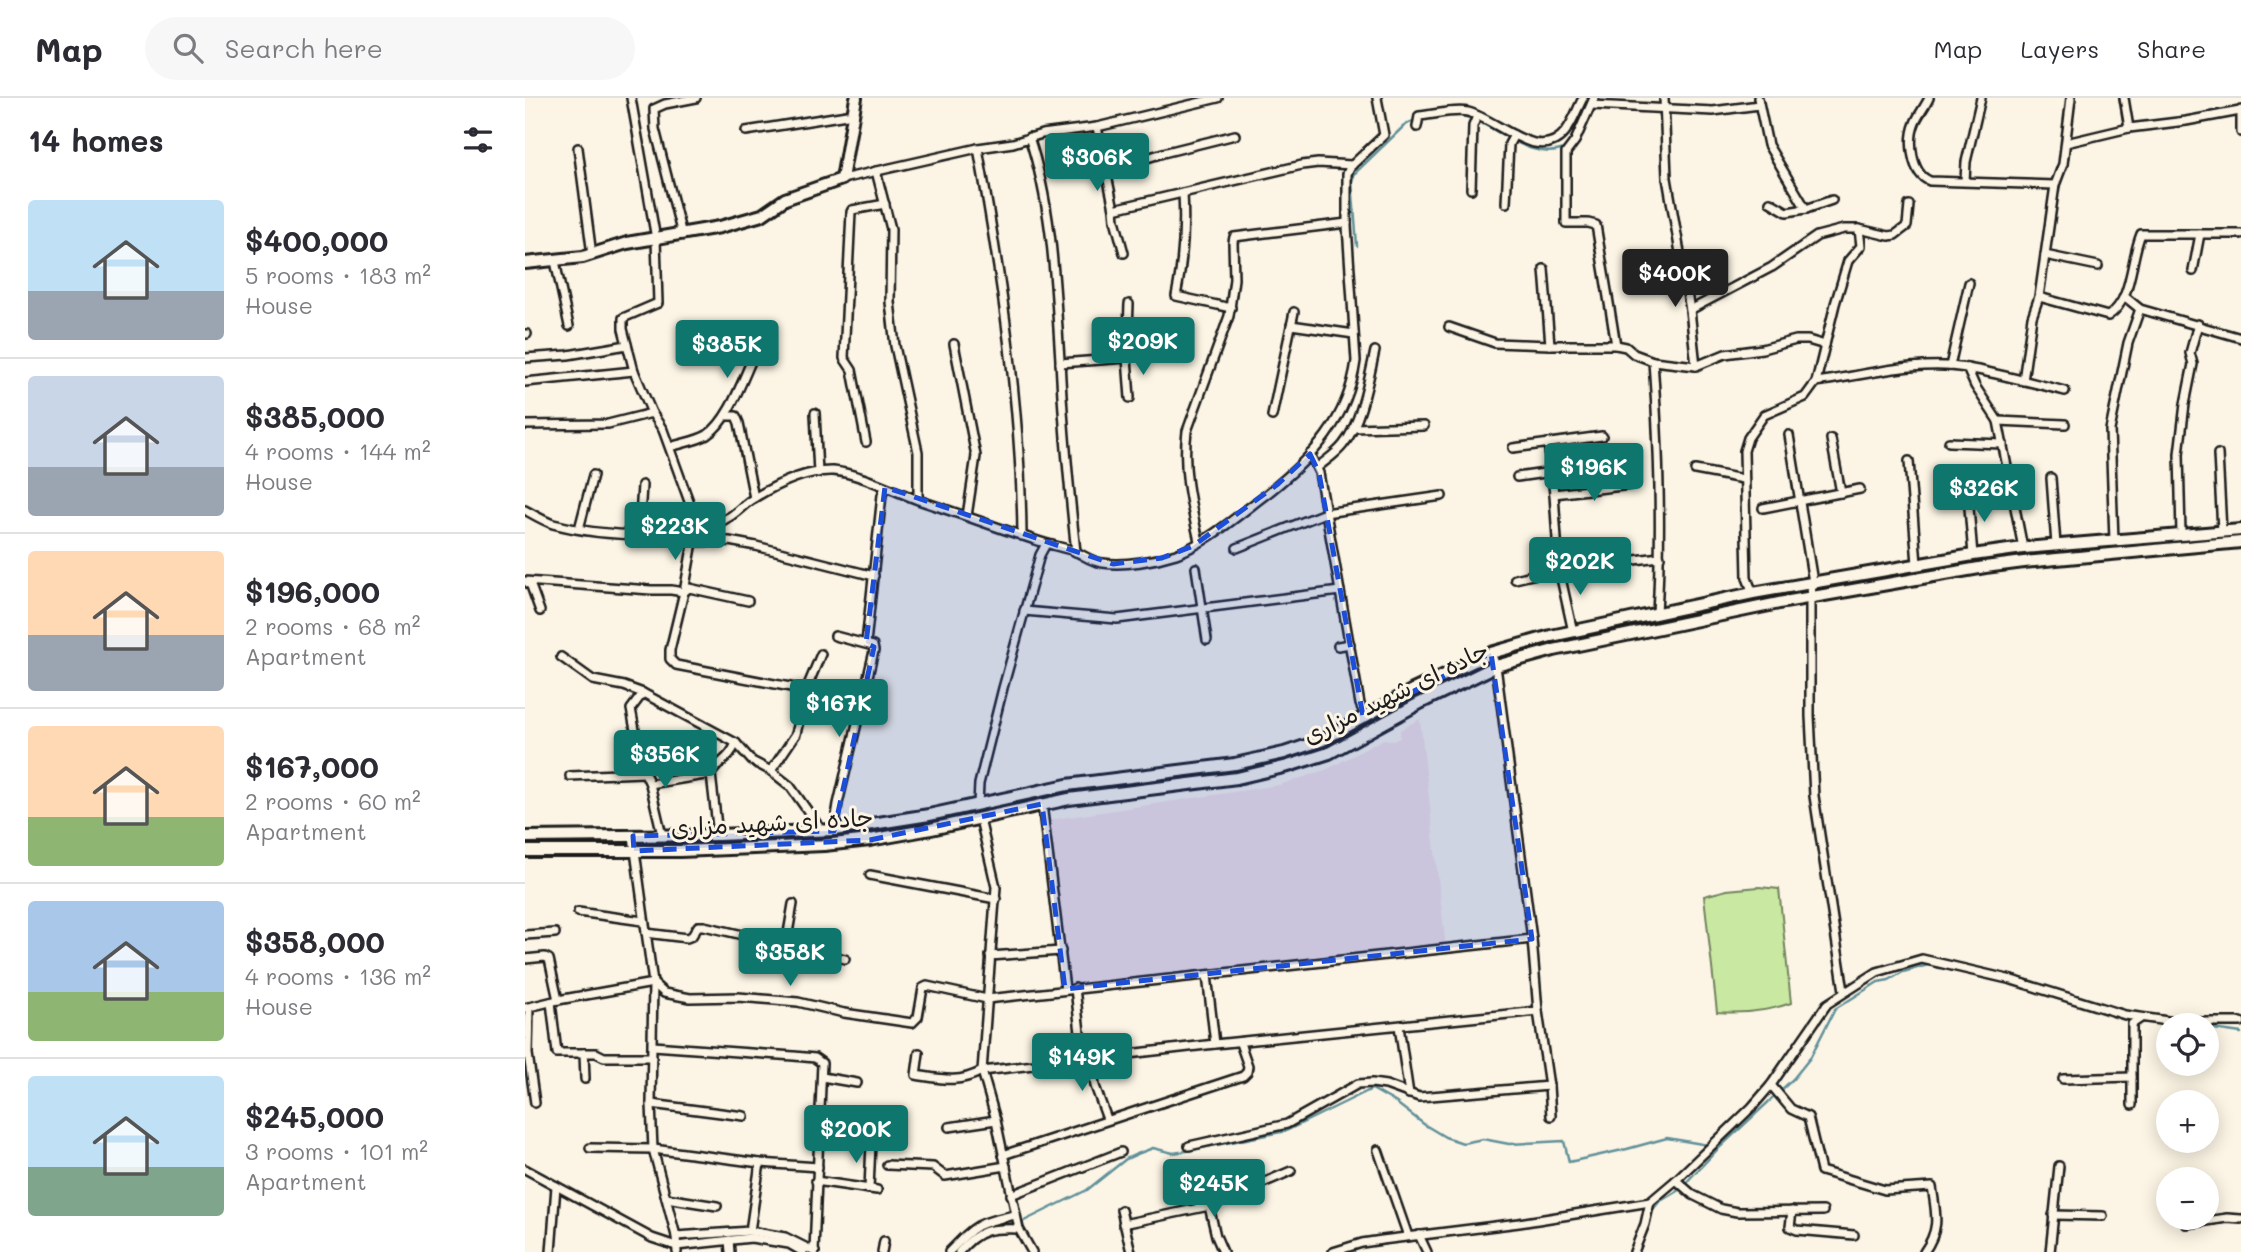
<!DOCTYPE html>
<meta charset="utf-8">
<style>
body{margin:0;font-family:Mali,"Playpen Sans Arabic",sans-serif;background:#f7f7f7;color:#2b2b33;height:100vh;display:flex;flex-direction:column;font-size:26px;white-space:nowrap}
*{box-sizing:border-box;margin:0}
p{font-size:23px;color:#7c7c81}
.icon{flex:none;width:38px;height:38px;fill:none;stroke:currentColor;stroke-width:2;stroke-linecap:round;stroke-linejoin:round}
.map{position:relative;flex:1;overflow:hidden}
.panel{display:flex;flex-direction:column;background:#fff;width:525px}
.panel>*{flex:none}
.buttons{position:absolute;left:1631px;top:915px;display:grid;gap:14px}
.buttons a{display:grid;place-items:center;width:63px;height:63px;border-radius:50%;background:#fff;box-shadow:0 4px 18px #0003;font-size:35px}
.price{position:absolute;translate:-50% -60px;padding:0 16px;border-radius:7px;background:#0f766e;color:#fff;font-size:23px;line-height:46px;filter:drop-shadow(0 2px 4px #0008)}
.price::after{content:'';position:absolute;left:50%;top:42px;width:21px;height:16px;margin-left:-10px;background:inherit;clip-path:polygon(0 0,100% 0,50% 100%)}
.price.current{background:#222;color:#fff}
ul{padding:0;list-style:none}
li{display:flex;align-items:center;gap:21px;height:175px;padding:0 28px}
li+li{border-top:2px solid #e1e1e2}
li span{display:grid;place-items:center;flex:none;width:196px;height:140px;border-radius:7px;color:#555}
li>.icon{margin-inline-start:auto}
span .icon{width:84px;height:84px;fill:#fffc;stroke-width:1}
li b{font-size:30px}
h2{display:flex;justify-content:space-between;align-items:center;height:84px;padding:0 28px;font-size:30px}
header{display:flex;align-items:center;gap:42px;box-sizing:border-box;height:98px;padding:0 35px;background:#fff;border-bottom:2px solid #e1e1e2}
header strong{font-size:33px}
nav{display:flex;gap:38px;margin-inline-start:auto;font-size:24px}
.search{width:490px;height:63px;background:#f7f7f7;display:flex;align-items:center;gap:18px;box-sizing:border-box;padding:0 24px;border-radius:38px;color:#7c7c81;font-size:26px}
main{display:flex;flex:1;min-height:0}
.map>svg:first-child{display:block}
.built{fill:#f6e1de}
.green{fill:#c9e9a2;stroke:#72825f;stroke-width:2}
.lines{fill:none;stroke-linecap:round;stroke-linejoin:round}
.stream{stroke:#61909a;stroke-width:2.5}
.street-casing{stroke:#1c1c1c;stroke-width:12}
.secondary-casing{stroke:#1c1c1c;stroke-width:16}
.street{stroke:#fcf5e5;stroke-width:7}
.secondary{stroke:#fcf5e5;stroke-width:10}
.marked{fill:#1d4ed8;fill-opacity:0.2;stroke:#1d4ed8;stroke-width:5;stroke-dasharray:14 9;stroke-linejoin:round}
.labels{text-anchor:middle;stroke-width:6;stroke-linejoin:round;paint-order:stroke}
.street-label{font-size:24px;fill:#1c1c1c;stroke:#fcf5e5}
</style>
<header>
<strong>Map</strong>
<div class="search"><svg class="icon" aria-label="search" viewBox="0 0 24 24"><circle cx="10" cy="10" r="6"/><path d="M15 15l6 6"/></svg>Search here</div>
<nav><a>Map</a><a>Layers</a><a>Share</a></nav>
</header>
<main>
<section class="panel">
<h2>14 homes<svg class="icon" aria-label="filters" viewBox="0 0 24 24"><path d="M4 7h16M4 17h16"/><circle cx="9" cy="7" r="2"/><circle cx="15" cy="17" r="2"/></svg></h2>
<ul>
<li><span style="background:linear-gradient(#bfe0f5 65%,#9aa5b1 0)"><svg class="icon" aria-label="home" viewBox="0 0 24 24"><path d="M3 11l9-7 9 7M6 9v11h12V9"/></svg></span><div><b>$400,000</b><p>5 rooms · 183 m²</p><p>House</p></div></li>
<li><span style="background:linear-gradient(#c9d6e8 65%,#9aa5b1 0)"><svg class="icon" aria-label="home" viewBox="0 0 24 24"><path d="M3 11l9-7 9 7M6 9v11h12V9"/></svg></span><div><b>$385,000</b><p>4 rooms · 144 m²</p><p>House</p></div></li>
<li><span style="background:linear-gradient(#ffd9b3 60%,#9aa5b1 0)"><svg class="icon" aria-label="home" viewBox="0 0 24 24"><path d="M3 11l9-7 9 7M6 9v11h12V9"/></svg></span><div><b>$196,000</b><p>2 rooms · 68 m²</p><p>Apartment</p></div></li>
<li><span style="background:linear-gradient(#ffd9b3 65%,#8fb573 0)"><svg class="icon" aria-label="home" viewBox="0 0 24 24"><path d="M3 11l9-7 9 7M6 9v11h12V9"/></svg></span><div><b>$167,000</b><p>2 rooms · 60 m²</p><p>Apartment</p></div></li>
<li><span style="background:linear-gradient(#a9c7e8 65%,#8fb573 0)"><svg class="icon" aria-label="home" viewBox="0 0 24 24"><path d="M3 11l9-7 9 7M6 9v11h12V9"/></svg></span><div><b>$358,000</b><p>4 rooms · 136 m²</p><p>House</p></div></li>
<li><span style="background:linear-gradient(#bfe0f5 65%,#7fa58c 0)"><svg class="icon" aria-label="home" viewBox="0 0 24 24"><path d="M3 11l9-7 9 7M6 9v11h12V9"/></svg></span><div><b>$245,000</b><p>3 rooms · 101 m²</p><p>Apartment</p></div></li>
</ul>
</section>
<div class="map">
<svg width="1716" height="1154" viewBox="0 0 1716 1154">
<rect width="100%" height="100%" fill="#fcf5e5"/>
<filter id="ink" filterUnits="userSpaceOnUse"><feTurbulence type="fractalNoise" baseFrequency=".0143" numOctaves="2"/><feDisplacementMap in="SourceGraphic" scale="14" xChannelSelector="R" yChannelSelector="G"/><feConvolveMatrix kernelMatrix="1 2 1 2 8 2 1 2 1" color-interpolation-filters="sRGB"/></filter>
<g filter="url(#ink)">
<path class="built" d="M895,621L921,851L537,890L518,723L755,687L803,671L859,641L868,643L875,640V632Z"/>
<path class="green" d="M1234,789L1254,791L1266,905C1241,914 1219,916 1192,914L1179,798L1202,792Z"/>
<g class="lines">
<g class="stream">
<path d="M931,17C966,20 1003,67 1041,50"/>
<path d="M832,148L827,83L830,75L879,28L893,20"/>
<path d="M1557,907L1600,921L1607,922"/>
<path d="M1682,930L1716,935"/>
<path d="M1125,1115L1134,1104L1154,1092L1193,1051L1268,981L1285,960L1310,911L1353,884L1364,882L1378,874L1403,867L1467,881"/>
<path d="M452,1134L459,1129L497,1124L562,1092L601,1061L612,1056L628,1050L648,1055L662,1053L761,1033L847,991L870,1004L900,1027L920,1039L938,1045L958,1041L984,1046L1039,1043L1044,1064L1102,1051L1142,1040L1183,1047"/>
</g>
<defs>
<g id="street">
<path d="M106,0L131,141L133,205L98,220V231L109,273L127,315L138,332L174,431L168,444L159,494L145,552V561L151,567L281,592"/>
<path d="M1069,0L1050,43L1041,55V125H1063L1071,127L1091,247"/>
<path d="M1139,0L1142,80L1165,212L1247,169L1292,138L1319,131H1334L1364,138L1370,137L1382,128L1384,107"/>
<path d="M1233,0L1243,47L1281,111"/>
<path d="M1404,0C1400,9 1393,17 1390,25C1383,42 1386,76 1405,83L1530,87"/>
<path d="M1599,0L1604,30"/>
<path d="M1067,7L1188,13L1234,7"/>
<path d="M1716,12V34"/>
<path d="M572,29L589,111L590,122L599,155"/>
<path d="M892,29L894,18C909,17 928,11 943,14C972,21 1014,67 1040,34C1048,24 1052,11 1058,0"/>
<path d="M221,33L328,16"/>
<path d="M504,39C528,111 530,187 535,262C538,326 544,390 551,454"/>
<path d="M1541,45L1604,30L1661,23L1715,13"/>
<path d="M53,50L67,157"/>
<path d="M453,50C476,178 496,307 497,438"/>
<path d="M351,73L366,131L365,204L370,248L393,354V401"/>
<path d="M581,73L638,55L710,37"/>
<path d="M317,81L453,50L488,45L517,36L572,29L693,0"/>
<path d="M1440,83L1441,64L1456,0"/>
<path d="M946,91L948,28L952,18"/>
<path d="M658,95C660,130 658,164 651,198L706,210"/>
<path d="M1245,104L1262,114L1281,111L1307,102"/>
<path d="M981,105L984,46L989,37"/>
<path d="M589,111L777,67L793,65L827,67"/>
<path d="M157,137L130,31L129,11L140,6L171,0"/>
<path d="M1520,157L1573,168"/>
<path d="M30,163L44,228"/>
<path d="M1019,171L1025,247"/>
<path d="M1668,173L1675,136"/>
<path d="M1599,198L1615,211L1716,240"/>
<path d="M1514,199L1583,218C1608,202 1605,162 1616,136H1716"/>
<path d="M604,206L602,260L605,300"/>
<path d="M1165,212L1171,268"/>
<path d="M766,227L829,236"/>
<path d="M924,229L970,245L1025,247H1091L1101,249L1109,256L1128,263L1171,268L1200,256L1237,251L1271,242H1283L1300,247"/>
<path d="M0,236H2"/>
<path d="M429,246L451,358L442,418"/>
<path d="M0,260L43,257L102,247"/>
<path d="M1128,263C1134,347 1137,431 1132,515"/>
<path d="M535,265L602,260"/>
<path d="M1425,268L1444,185"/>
<path d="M1442,270C1476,276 1507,285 1540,293"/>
<path d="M1498,283L1507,219L1514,199L1530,87L1538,66L1546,0"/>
<path d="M0,284L109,273"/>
<path d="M1291,284C1341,277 1392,262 1442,270L1450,288L1473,323L1498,450"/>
<path d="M290,315L293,375"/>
<path d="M200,318H211L214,325L229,400"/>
<path d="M747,318L769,214"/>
<path d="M1473,323L1540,326"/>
<path d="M0,327L83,326L127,315"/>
<path d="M828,330L899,328"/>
<path d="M1264,337L1288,484L1285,499V618L1289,698L1319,893"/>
<path d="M1306,341L1316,395"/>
<path d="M341,344L327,272L319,260L326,114L327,112L360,106"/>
<path d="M1424,344L1478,346"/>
<path d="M1023,345L1029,396L1034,471L1048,534"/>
<path d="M145,349C156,345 172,343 182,337C204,323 218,280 229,257"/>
<path d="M988,350L1077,338"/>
<path d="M785,356L794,375L835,606L840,617"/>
<path d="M1693,356L1697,433"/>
<path d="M1384,363L1392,466"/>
<path d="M793,369C801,362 811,356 818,347C836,326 844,280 850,253"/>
<path d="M1170,372L1218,381"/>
<path d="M992,379L1027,374"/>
<path d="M1526,380L1531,447"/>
<path d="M1029,396L1106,387"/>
<path d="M1443,398L1448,457"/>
<path d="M1238,410L1335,391"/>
<path d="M0,412C9,417 19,423 28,426C73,438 165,445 204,419C213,414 220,405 229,400C252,386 281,372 308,373C333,375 369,393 393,402C433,415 473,430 513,443C525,447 537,449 549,453C559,457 566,464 578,465C600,468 629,463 651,456C682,445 716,415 743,395C788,359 823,322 831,263L822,128V76L825,69L859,37L852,0"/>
<path d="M54,431L68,377"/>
<path d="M1656,436L1654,356L1660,306L1668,266L1665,255L1673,226"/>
<path d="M114,437L117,387"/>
<path d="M1589,442L1585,332L1603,245L1615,211"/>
<path d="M674,443C666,407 657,371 662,333L704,218L709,181L708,144L709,139L822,125"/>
<path d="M168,444L204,443L231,448L349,478"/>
<path d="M712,450L800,415L917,398"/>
<path d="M671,470L682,542"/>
<path d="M990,481L1034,471L1135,459"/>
<path d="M0,483L126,492H146L159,494L164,490L223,503"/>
<path d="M2,484L6,488L15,513"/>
<path d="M1228,495L1222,480L1219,353L1223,340L1239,317L1280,299L1291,284L1310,206L1323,163L1336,148L1334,131"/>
<path d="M499,513L592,521L815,493"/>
<path d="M341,545L357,397L360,389"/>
<path d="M813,548L825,546"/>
<path d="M966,555L971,568L1007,841L1013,913L1024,988L1026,1018"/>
<path d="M36,559L68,582L99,588L118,595L211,645L227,663L246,673L265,688L297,733"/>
<path d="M118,595L106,611L117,669L125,686L137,737"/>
<path d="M246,673L271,636L281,592L296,556"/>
<path d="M45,678L118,675"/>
<path d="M125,686L186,676"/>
<path d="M453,706L454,686L478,590L515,457L521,446"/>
<path d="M517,706L540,891"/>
<path d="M455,721L471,789L457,973L471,1022L494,1131L507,1154"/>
<path d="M309,732L313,706L349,553L348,548L310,538"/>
<path d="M193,737L186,676C195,662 204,662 211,645"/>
<path d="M108,738L128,885L126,1006L128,1051L151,1138L152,1154"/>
<path d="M345,777L471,801"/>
<path d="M53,814L118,823"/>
<path d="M121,835L162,840L167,838L173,828H179L261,847L268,806"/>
<path d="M0,837L30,835"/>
<path d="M261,847L320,861"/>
<path d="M465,858L536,853"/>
<path d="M0,861L20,859L24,861L33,902"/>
<path d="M682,877L690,946"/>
<path d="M550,890L558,962"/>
<path d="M26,904L32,955H59L60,981"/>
<path d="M4,909L3,956L10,1005"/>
<path d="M0,910L33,902L128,885L139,895L165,900L213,899L273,904L319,915L387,925L393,919L398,890L402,888L462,901L1007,841"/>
<path d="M874,928L884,996"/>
<path d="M128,948L269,958L290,960L297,965L289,1153"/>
<path d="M59,955H71L79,959H127"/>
<path d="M394,955L391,977C417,981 432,986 457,973L690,946L1013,913"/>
<path d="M567,961L570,988L582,1021"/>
<path d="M297,979L332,985"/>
<path d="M1538,981L1607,979"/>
<path d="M1246,987L1266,1011L1283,1019L1296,1073L1360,1092L1407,1089C1411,1116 1416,1130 1399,1154"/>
<path d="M126,1006L219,1018"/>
<path d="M1607,1007V926L1616,920"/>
<path d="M424,1029L471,1022"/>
<path d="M664,1048L762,1026L833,986L847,985L861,987L894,999L1024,988"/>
<path d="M65,1050L128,1051L235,1065L293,1069"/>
<path d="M853,1052L883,1138"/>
<path d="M478,1057L718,978L722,974L723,968L715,945"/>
<path d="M362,1067L408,1069L420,1078L481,1068"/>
<path d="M0,1071L127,1140L151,1148L226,1140L264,1146L278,1154"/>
<path d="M1151,1082L1168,1097L1196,1111L1212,1114L1298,1113"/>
<path d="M291,1083L352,1092"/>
<path d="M344,1091L346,1045"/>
<path d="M486,1097L596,1054"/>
<path d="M141,1100L192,1108"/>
<path d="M684,1108L691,1138L698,1154"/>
<path d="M596,1112L606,1154"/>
<path d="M1267,1113L1265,1129L1272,1132L1329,1137"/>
<path d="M1528,1117L1578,1118"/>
<path d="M598,1126L684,1108L766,1073"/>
<path d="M1661,1126L1702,1120L1716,1121"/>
<path d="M225,1133L235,1065"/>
<path d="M894,1137L902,1154"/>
<path d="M151,1138L225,1133L260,1139L290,1154"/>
<path d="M204,1142L205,1154"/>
<path d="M26,1154L31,1088"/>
<path d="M357,1154L359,1143"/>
<path d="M424,1154C451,1126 452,1125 490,1117"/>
<path d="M434,1154C453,1131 465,1130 494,1131"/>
<path d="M808,1154L837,1145L857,1142L994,1125L1125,1104"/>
<path d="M1109,1154L1120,1126L1125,1104L1151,1082L1227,1009L1246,987L1302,906L1352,874L1397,861L1487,882L1600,917L1650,924H1716"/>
<path d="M1525,1154L1534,1068"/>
</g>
<g id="secondary">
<path d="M0,165L58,159L102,145L195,129L237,117L260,101L317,81L331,0"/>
<path d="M0,739L193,737L309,732L404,717L542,687L710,666L759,655L798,642L888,592L966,555L1026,538L1228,495L1448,457L1498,450L1716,432"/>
<path d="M0,753H155L299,747L345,742L406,731L544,701L712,680L763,668L804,655L895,605L971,568L1029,552L1259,504L1460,469L1499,464L1716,444"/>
</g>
</defs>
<use href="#street" class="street-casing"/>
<use href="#secondary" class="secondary-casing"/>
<use href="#street" class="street"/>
<use href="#secondary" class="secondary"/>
</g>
</g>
<path class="marked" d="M785,356L794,375L838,618L966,555L1007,841L540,891L517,706L345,742L109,753L108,738L309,733L349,549L341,545L360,389L588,466L637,460L668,448L753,386Z"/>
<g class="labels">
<g class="street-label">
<text transform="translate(871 595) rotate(-26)" y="8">جاده ای شهید مزاری</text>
<text transform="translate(247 725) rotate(-3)" y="8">جاده ای شهید مزاری</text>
</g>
</g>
</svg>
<div class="buttons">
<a><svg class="icon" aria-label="locate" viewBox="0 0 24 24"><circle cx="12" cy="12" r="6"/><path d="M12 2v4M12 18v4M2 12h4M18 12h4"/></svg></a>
<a>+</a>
<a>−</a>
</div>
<b class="price" style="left:572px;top:95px">$306K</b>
<b class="price current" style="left:1150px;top:211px">$400K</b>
<b class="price" style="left:618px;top:279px">$209K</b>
<b class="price" style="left:202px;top:282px">$385K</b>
<b class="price" style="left:1069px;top:405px">$196K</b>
<b class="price" style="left:1459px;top:426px">$326K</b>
<b class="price" style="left:150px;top:464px">$223K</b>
<b class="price" style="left:1055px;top:499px">$202K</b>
<b class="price" style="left:314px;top:641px">$167K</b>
<b class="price" style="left:140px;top:692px">$356K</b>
<b class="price" style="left:265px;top:890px">$358K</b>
<b class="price" style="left:557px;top:995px">$149K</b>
<b class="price" style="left:331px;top:1067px">$200K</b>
<b class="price" style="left:689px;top:1121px">$245K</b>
</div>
</main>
